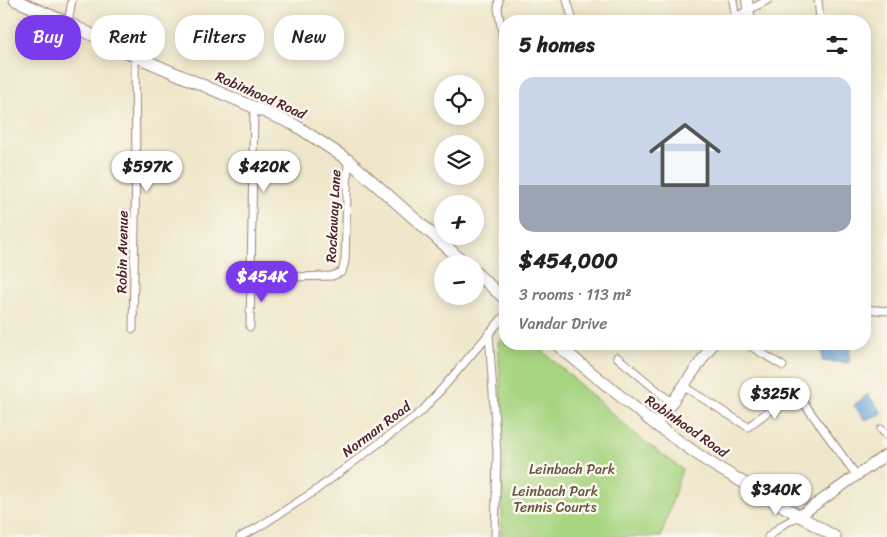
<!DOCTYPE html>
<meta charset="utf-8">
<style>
body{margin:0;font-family:Sriracha,sans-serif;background:#f2f2f2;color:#222;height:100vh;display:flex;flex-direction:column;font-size:19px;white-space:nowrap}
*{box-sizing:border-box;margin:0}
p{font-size:16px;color:#767676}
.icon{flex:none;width:28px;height:28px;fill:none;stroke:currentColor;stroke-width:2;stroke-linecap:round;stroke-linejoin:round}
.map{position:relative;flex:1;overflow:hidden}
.sheet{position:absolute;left:499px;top:15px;width:372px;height:335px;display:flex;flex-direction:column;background:#fff;border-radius:20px;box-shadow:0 2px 12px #0003}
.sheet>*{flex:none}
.guide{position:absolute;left:15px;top:15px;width:409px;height:45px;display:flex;gap:10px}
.buttons{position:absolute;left:434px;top:75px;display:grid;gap:10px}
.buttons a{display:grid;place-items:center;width:50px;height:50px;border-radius:50%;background:#fff;box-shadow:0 2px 12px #0003;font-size:25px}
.price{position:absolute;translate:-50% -42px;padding:0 11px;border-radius:18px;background:#fff;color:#222;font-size:16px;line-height:32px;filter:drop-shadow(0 1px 2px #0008)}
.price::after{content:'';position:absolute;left:50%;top:30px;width:15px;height:11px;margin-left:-8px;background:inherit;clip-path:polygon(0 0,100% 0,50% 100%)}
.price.active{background:#7c3aed;color:#fff}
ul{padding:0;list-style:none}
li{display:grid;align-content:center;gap:10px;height:265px;padding:0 20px}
li span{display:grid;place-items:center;height:155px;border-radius:15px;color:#555}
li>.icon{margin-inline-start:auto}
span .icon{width:90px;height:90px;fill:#fffc;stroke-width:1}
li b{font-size:21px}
h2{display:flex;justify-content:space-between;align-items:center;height:60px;padding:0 20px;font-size:21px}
.tag{padding:0 18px;border-radius:20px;background:#fff;box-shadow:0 2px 12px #0003;font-size:18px;line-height:45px}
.tag.active{background:#7c3aed;color:#fff}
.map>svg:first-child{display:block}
.green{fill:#a8d582;stroke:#797a56}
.water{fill:#6ba5db;stroke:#5a6283}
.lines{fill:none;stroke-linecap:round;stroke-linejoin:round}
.street-casing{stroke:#9c837b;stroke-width:9}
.secondary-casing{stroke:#9c837b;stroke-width:12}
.primary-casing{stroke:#9c837b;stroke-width:13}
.street{stroke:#fff;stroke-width:7}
.secondary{stroke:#fff;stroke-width:10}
.primary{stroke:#fff;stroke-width:11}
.labels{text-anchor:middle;stroke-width:5;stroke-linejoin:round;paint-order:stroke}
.street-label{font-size:14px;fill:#4a1f2b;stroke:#fbf7ec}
.park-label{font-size:14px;fill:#665645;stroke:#fbf7ec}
</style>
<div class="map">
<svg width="887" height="537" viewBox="0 0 887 537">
<rect width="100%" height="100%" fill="#fbf7ec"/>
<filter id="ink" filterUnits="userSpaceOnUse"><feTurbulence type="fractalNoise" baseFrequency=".02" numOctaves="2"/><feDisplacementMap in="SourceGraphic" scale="10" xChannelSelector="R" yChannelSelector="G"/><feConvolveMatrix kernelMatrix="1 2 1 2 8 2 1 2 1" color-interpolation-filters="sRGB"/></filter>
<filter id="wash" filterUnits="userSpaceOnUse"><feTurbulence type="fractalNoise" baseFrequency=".0096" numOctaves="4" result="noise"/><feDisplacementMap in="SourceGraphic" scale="20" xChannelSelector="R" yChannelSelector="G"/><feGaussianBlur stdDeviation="1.12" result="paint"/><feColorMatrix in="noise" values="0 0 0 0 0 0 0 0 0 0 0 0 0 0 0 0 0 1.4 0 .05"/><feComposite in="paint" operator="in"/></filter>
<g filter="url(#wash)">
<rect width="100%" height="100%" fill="#efe7cb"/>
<path class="green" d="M505,335V344H535L637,436L682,469L661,537H501L504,453L498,342Z"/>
<g class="water">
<path d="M822,344H850L849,363L822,361Z"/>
<path d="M868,394L882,413L865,420L854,405Z"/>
</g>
</g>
<g filter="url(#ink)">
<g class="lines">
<defs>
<g id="street">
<path d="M499,0L498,9L505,49"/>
<path d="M567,0L573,21"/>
<path d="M733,0L736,21"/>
<path d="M735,17L768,0"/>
<path d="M815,21L820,19L818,0"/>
<path d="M68,23L72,0"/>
<path d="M252,278L332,276L342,272L345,261L348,160"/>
<path d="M865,309L887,311"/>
<path d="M250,327L254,108"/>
<path d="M133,329L136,167L135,56"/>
<path d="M489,333L497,453L495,537"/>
<path d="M747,344L783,366"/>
<path d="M617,357L671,402"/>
<path d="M683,386L748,427L795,391L857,476"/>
<path d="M881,429L887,436"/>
<path d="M240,537L257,528L312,493L421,412L447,383L505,315"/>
<path d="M768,537L782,525L799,516"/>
</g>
<g id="secondary">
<path d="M747,0L750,21"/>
<path d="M656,425L713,344"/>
<path d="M799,516L887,454"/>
</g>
<g id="primary">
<path d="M15,0L68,23L135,56L295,125L348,160L466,264"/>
<path d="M475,272L505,299"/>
<path d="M556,344L656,425L707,461L835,537"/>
</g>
</defs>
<use href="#street" class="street-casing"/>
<use href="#secondary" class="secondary-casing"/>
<use href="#primary" class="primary-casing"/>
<use href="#street" class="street"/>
<use href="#secondary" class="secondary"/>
<use href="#primary" class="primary"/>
</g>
</g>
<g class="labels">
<g class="street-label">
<text transform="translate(261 95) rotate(24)" y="5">Robinhood Road</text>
<text transform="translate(333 216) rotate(-87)" y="5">Rockaway Lane</text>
<text transform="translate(122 252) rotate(-89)" y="5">Robin Avenue</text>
<text transform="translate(687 426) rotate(35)" y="5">Robinhood Road</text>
<text transform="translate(376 429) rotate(-37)" y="5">Norman Road</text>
</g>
<g class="park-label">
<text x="572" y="474">Leinbach Park</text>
<text x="555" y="496">Leinbach Park<tspan x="555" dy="16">Tennis Courts</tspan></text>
</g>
</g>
</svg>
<div class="buttons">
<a><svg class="icon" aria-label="locate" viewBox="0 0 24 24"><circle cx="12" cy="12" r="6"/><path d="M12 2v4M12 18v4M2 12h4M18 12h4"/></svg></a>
<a><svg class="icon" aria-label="layers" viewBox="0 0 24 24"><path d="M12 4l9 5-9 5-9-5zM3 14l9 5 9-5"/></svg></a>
<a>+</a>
<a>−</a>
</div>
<b class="price" style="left:147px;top:193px">$597K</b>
<b class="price" style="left:264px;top:193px">$420K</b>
<b class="price active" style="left:262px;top:303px">$454K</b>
<b class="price" style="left:775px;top:420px">$325K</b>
<b class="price" style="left:776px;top:516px">$340K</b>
<div class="guide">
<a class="tag active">Buy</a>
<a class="tag">Rent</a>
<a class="tag">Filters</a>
<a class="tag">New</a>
</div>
<section class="sheet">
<h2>5 homes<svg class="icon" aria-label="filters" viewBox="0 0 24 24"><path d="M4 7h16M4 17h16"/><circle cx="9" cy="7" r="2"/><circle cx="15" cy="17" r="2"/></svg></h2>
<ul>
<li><span style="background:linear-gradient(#c9d6e8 70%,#9aa5b1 0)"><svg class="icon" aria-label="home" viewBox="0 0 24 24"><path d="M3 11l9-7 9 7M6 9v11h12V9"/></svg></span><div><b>$454,000</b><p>3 rooms · 113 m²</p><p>Vandar Drive</p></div></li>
</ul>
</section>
</div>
